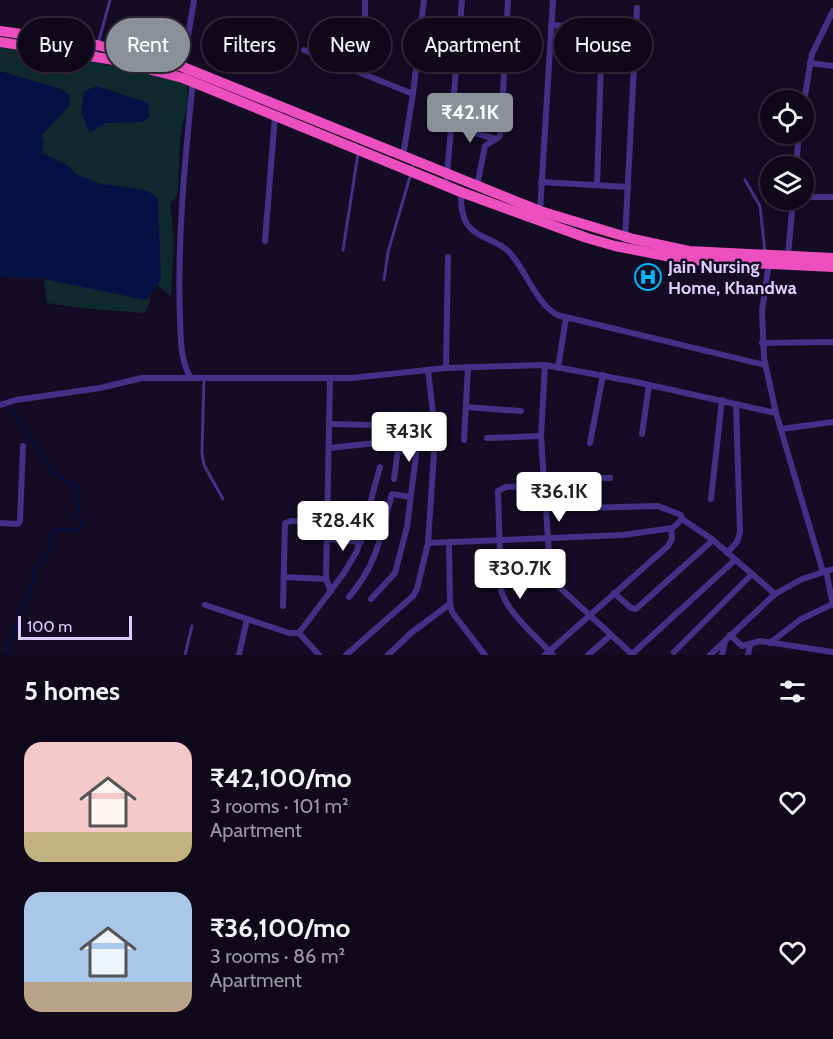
<!DOCTYPE html>
<meta charset="utf-8">
<style>
body{margin:0;font-family:Cabin,sans-serif;background:#181124;color:#f1f3f6;height:100vh;display:flex;flex-direction:column;font-size:22px;white-space:nowrap}
*{box-sizing:border-box;margin:0}
p{font-size:20px;color:#9b9aa3}
.icon{flex:none;width:33px;height:33px;fill:none;stroke:currentColor;stroke-width:2;stroke-linecap:round;stroke-linejoin:round}
.map{position:relative;height:655px;overflow:hidden}
.sheet{display:flex;flex-direction:column;background:#0f081b;flex:1}
.sheet>*{flex:none}
.top-card{position:absolute;left:18px;top:18px;width:798px;height:54px;display:flex;gap:12px}
.buttons{position:absolute;left:760px;top:90px;display:grid;gap:12px}
.buttons a{display:grid;place-items:center;width:54px;height:54px;border-radius:50%;background:#0f081b;box-shadow:0 3px 9px #0003,0 0 0 2px #2f293a;font-size:30px}
.scale{position:absolute;left:18px;bottom:15px;width:114px;box-sizing:border-box;padding-left:6px;border:3px solid #dcceff;border-top:0;font-size:16px;line-height:21px;white-space:nowrap;color:#dcceff;-webkit-text-stroke:4px #140b24;paint-order:stroke}
.price{position:absolute;translate:-50% -51px;padding:0 14px;border-radius:6px;background:#fff;color:#222;font-size:20px;line-height:39px;filter:drop-shadow(0 2px 3px #0008)}
.price::after{content:'';position:absolute;left:50%;top:36px;width:18px;height:14px;margin-left:-9px;background:inherit;clip-path:polygon(0 0,100% 0,50% 100%)}
.price.current{background:#8c9099;color:#fff}
ul{padding:0;list-style:none}
li{display:flex;align-items:center;gap:18px;height:150px;padding:0 24px}
li span{display:grid;place-items:center;flex:none;width:168px;height:120px;border-radius:18px;color:#555}
li>.icon{margin-inline-start:auto}
span .icon{width:72px;height:72px;fill:#fffc;stroke-width:1}
li b{font-size:26px}
h2{display:flex;justify-content:space-between;align-items:center;height:72px;padding:0 24px;font-size:26px}
.chip{padding:0 21px;border-radius:27px;background:#0f081b;box-shadow:0 3px 9px #0003,0 0 0 2px #2f293a;font-size:21px;line-height:54px}
.chip.current{background:#8c9099;color:#fff}
.map>svg:first-child{display:block}
.green{fill:#0e2a2e}
.water{fill:#041144}
.lines{fill:none;stroke-linecap:round;stroke-linejoin:round}
.stream{stroke:#041144;stroke-width:2}
.service{stroke:#433188;stroke-width:3}
.minor{stroke:#433188;stroke-width:6}
.trunk{stroke:#ee4fc0;stroke-width:10}
.labels{text-anchor:middle;stroke-width:5;stroke-linejoin:round;paint-order:stroke}
.poi-label{font-size:18px;font-weight:bold;fill:#dcceff;stroke:#140b24;text-anchor:start}
</style>
<div class="map">
<svg width="833" height="655" viewBox="0 0 833 655">
<rect width="100%" height="100%" fill="#140b24"/>
<g class="green">
<path d="M0,45L171,76L187,84L188,102L180,137L178,193L170,204L174,239L171,296L158,286L153,277L122,202L38,157L0,75Z"/>
<path d="M51,274L137,285L151,299L145,313L82,308L47,303L44,282Z"/>
</g>
<g class="water">
<path d="M0,71L61,89L70,96L69,106L41,136L44,140L42,153L67,165L76,174L98,183L148,191L158,199L161,280L146,300L39,278L0,277Z"/>
<path d="M97,86L148,103L149,117L143,122L106,123L90,133L81,112L84,91Z"/>
</g>
<g class="lines">
<path class="stream" d="M5,655L32,585L34,570L44,561L50,551L52,535L57,529L62,528L73,531L78,530L81,525L76,487L71,482L55,475L13,414L5,406"/>
<g class="service">
<path d="M95,55L110,0"/>
<path d="M745,180L760,206L765,252"/>
<path d="M343,250L358,154"/>
<path d="M384,280L388,252L414,163"/>
<path d="M204,378L202,453L204,465L223,499"/>
<path d="M185,655L192,626"/>
</g>
<g class="minor">
<path d="M365,0V75"/>
<path d="M551,25L595,28L602,33L597,185"/>
<path d="M304,50L413,94"/>
<path d="M810,63L833,66"/>
<path d="M183,67L194,0"/>
<path d="M193,80C185,159 177,240 180,320C181,339 180,361 191,378H352L446,368L545,365L636,382L776,413"/>
<path d="M804,101L812,54L833,11"/>
<path d="M451,126L496,139"/>
<path d="M403,156L413,94L424,0"/>
<path d="M796,166L799,134"/>
<path d="M541,182L628,187"/>
<path d="M446,186L462,0"/>
<path d="M477,186L485,146L500,136L501,130L508,0"/>
<path d="M461,192C461,203 461,214 467,224C476,238 498,240 509,252C527,271 534,301 557,315L765,365"/>
<path d="M804,197H833"/>
<path d="M540,211L553,0"/>
<path d="M625,239L637,8"/>
<path d="M265,241L275,116"/>
<path d="M788,256L793,200"/>
<path d="M769,263L762,311L764,358L776,413L823,572"/>
<path d="M762,343L833,342"/>
<path d="M545,365L541,436L550,568L557,585L633,655"/>
<path d="M446,368L448,257"/>
<path d="M558,368L566,318"/>
<path d="M330,378L326,579L331,591"/>
<path d="M0,405L16,400L100,388L142,378H191"/>
<path d="M466,407L521,411"/>
<path d="M329,424L375,425"/>
<path d="M781,429L833,422"/>
<path d="M642,434L649,385"/>
<path d="M487,438L541,436"/>
<path d="M464,440L468,367"/>
<path d="M590,443L603,375"/>
<path d="M329,448L376,443L433,447"/>
<path d="M544,477L610,478"/>
<path d="M394,479L402,419"/>
<path d="M544,485L506,487L498,491L501,589C505,611 538,638 553,655"/>
<path d="M711,499L722,400"/>
<path d="M583,508L658,506L681,515L682,519L713,540L775,594"/>
<path d="M0,523L18,524L20,521L23,446"/>
<path d="M327,539L361,542"/>
<path d="M449,542L450,604L452,612L485,655"/>
<path d="M428,543L623,535L673,528L682,519"/>
<path d="M727,553L737,542L740,533L736,404"/>
<path d="M826,571L833,605"/>
<path d="M284,577L326,579"/>
<path d="M614,593L631,608L636,609L713,540"/>
<path d="M349,597C379,561 380,537 392,494L410,497"/>
<path d="M371,599L395,573L407,527L417,447"/>
<path d="M205,605L289,633H299L344,573L357,551L380,467"/>
<path d="M283,606L285,523L291,521H327"/>
<path d="M299,633L319,655"/>
<path d="M730,635L742,646L760,641L833,652"/>
<path d="M770,643L801,619L833,604"/>
<path d="M674,652L752,574"/>
<path d="M239,655L247,619"/>
<path d="M346,655L413,596L417,589L428,543L434,453L433,413L428,370"/>
<path d="M388,655L411,633L450,604"/>
<path d="M545,655L668,546L672,539L671,528"/>
<path d="M588,655L611,635"/>
<path d="M631,655L735,560"/>
<path d="M710,655L775,594L802,579L833,569"/>
<path d="M722,655L725,641"/>
<path d="M748,655L750,645"/>
</g>
<g class="trunk">
<path d="M0,31L93,44L183,67L540,211L633,239L689,251L833,258"/>
<path d="M0,42L108,59L183,78L461,192L587,238L615,246L686,260L833,267"/>
</g>
</g>
<defs>
<symbol id="hospital-ring" viewBox="-11 -11 22 22"><circle r="9.5" fill="#140b24" stroke="#00b6f9" stroke-width="1.5"/><path d="M-5-5h3v3.5h4V-5h3V5h-3V1.5h-4V5h-3Z" fill="#00b6f9"/></symbol>
</defs>
<g fill-rule="evenodd">
<use href="#hospital-ring" x="633" y="262" width="30" height="30"/>
</g>
<g class="labels">
<g class="poi-label">
<text x="668" y="273">Jain Nursing<tspan x="668" dy="21">Home, Khandwa</tspan></text>
</g>
</g>
</svg>
<div class="buttons">
<a><svg class="icon" aria-label="locate" viewBox="0 0 24 24"><circle cx="12" cy="12" r="6"/><path d="M12 2v4M12 18v4M2 12h4M18 12h4"/></svg></a>
<a><svg class="icon" aria-label="layers" viewBox="0 0 24 24"><path d="M12 4l9 5-9 5-9-5zM3 14l9 5 9-5"/></svg></a>
</div>
<div class="scale">100 m</div>
<b class="price current" style="left:470px;top:144px">₹42.1K</b>
<b class="price" style="left:409px;top:463px">₹43K</b>
<b class="price" style="left:559px;top:523px">₹36.1K</b>
<b class="price" style="left:343px;top:552px">₹28.4K</b>
<b class="price" style="left:520px;top:600px">₹30.7K</b>
<div class="top-card">
<a class="chip">Buy</a>
<a class="chip current">Rent</a>
<a class="chip">Filters</a>
<a class="chip">New</a>
<a class="chip">Apartment</a>
<a class="chip">House</a>
</div>
</div>
<section class="sheet">
<h2>5 homes<svg class="icon" aria-label="filters" viewBox="0 0 24 24"><path d="M4 7h16M4 17h16"/><circle cx="9" cy="7" r="2"/><circle cx="15" cy="17" r="2"/></svg></h2>
<ul>
<li><span style="background:linear-gradient(#f6c9c9 75%,#c2b280 0)"><svg class="icon" aria-label="home" viewBox="0 0 24 24"><path d="M3 11l9-7 9 7M6 9v11h12V9"/></svg></span><div><b>₹42,100/mo</b><p>3 rooms · 101 m²</p><p>Apartment</p></div><svg class="icon" aria-label="heart" viewBox="0 0 24 24"><path d="M12 20l-8-8c-3-5 5-10 8-4 3-6 11-1 8 4z"/></svg></li>
<li><span style="background:linear-gradient(#a9c7e8 75%,#b9a48a 0)"><svg class="icon" aria-label="home" viewBox="0 0 24 24"><path d="M3 11l9-7 9 7M6 9v11h12V9"/></svg></span><div><b>₹36,100/mo</b><p>3 rooms · 86 m²</p><p>Apartment</p></div><svg class="icon" aria-label="heart" viewBox="0 0 24 24"><path d="M12 20l-8-8c-3-5 5-10 8-4 3-6 11-1 8 4z"/></svg></li>
</ul>
</section>
